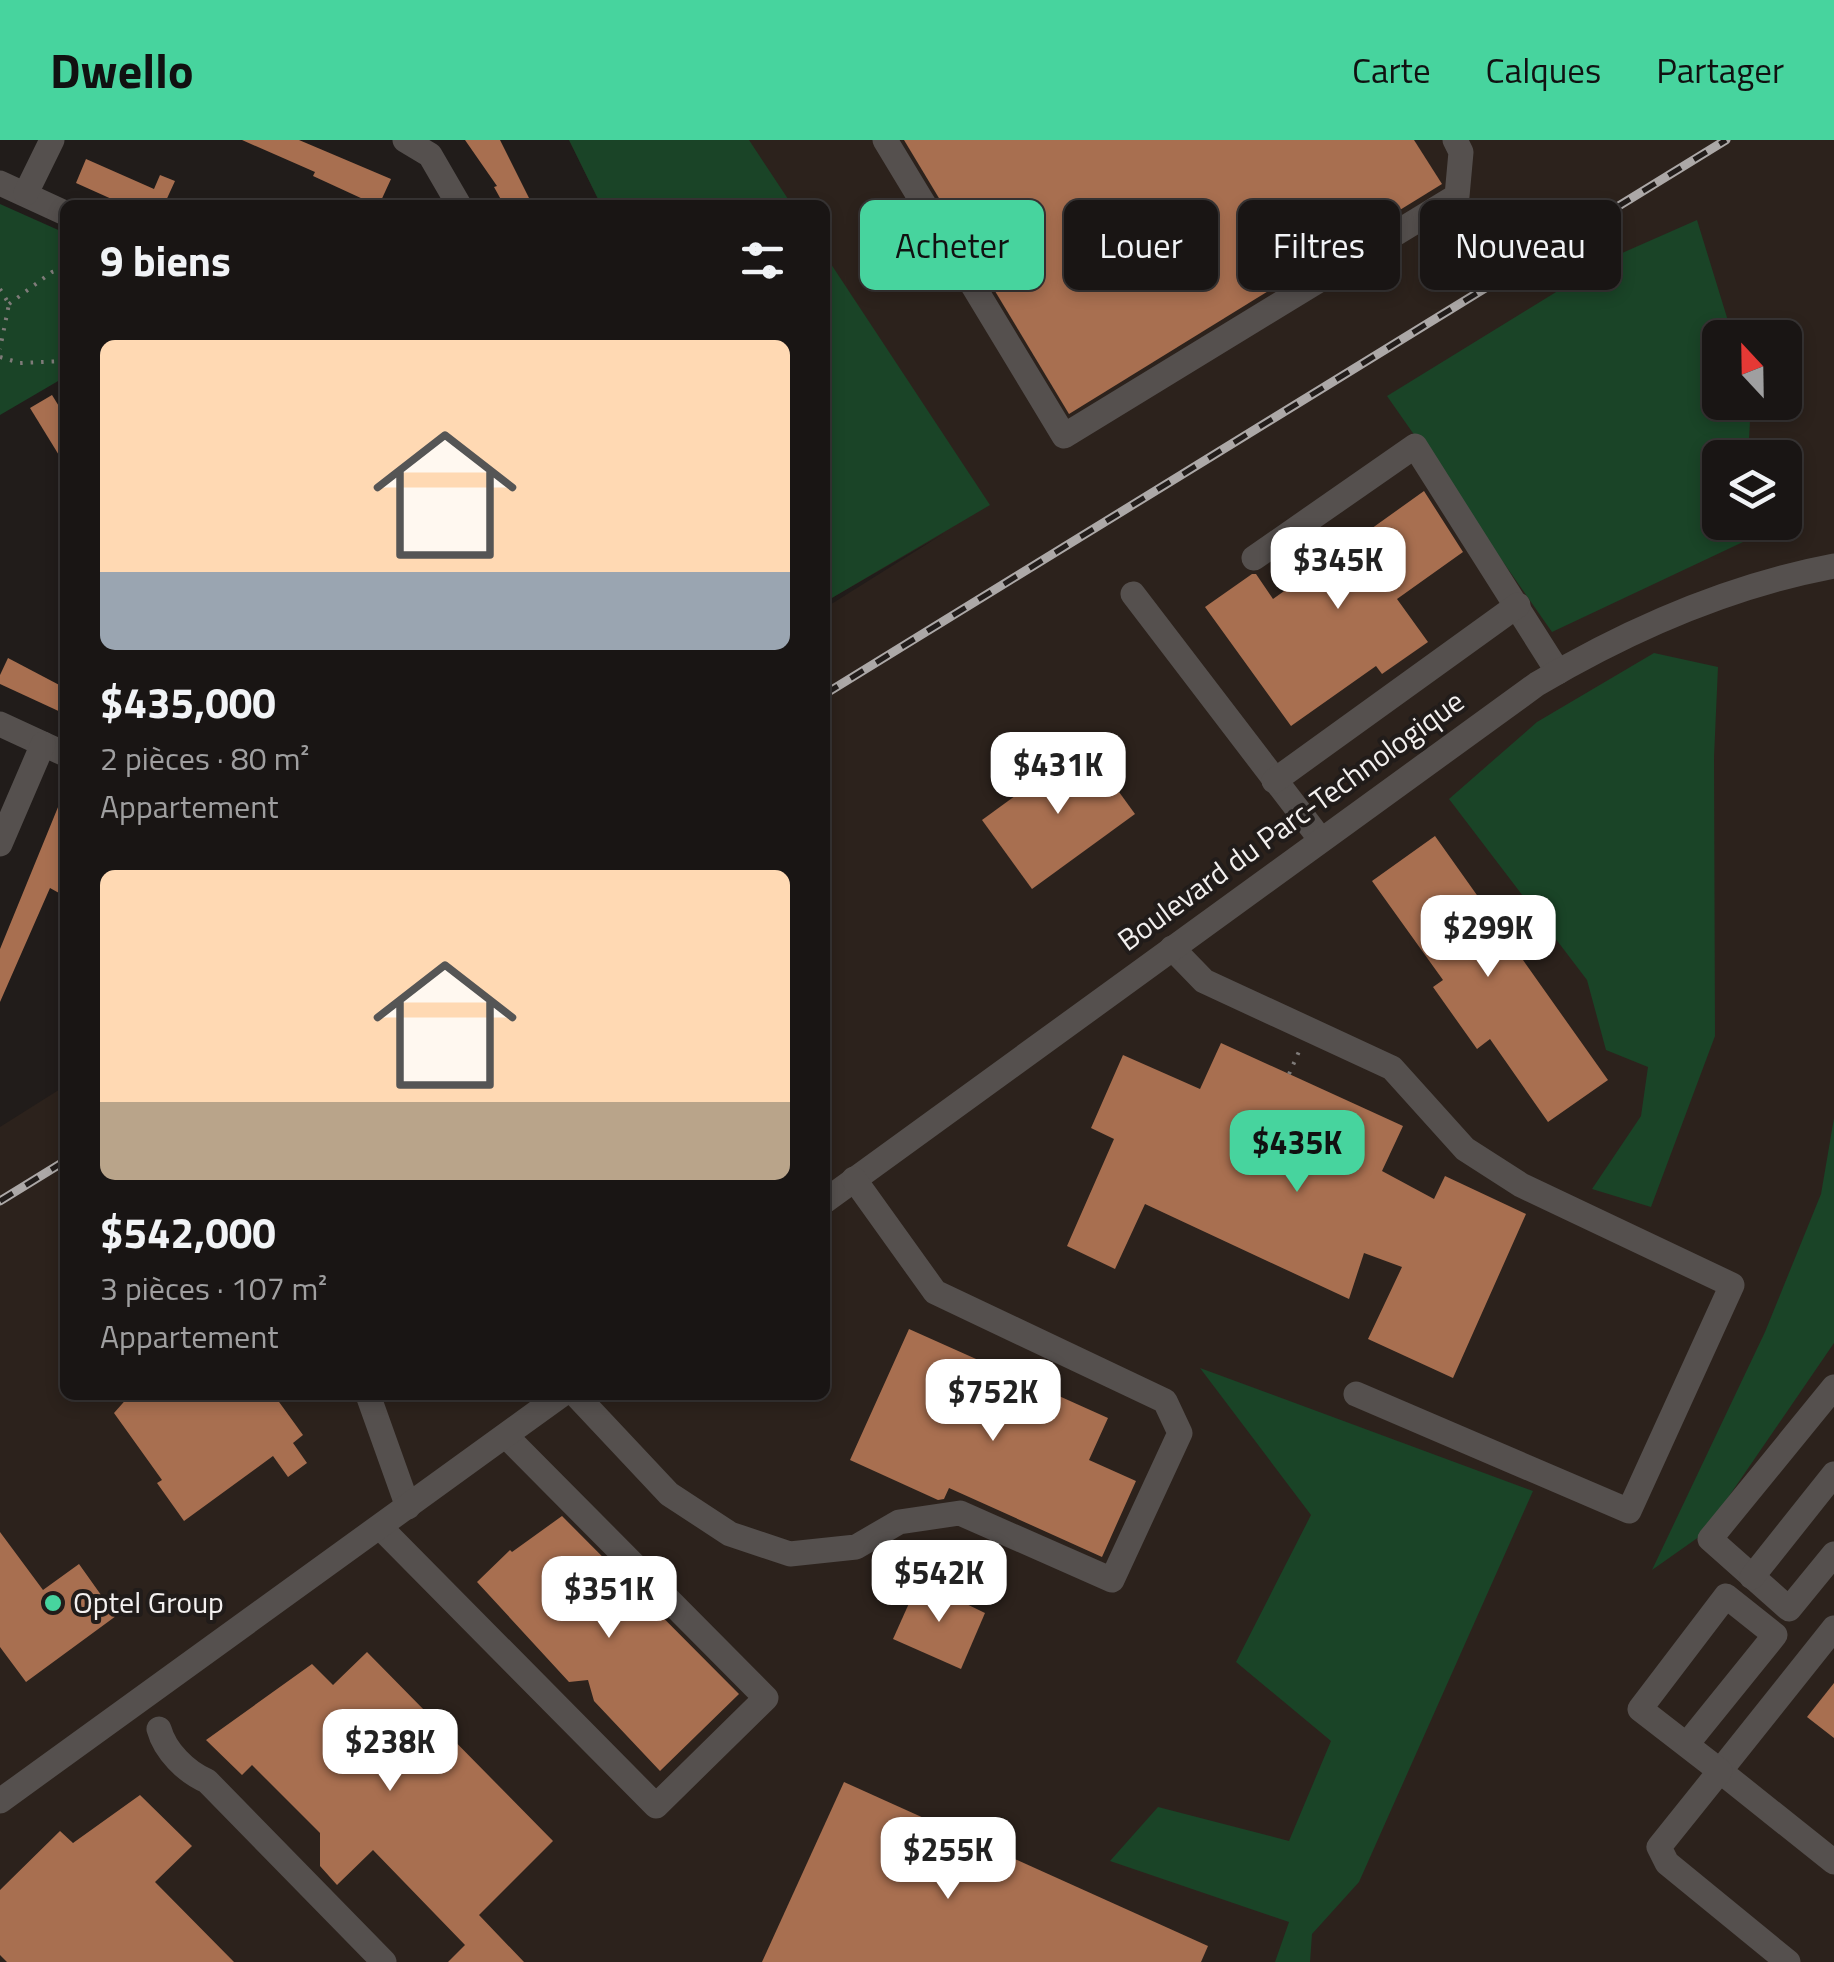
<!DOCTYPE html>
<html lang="fr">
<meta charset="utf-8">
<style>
body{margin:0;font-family:"Titillium Web",sans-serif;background:#221e1d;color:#f1f3f6;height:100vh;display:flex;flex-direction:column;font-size:38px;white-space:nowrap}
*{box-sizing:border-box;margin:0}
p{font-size:32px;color:#9f9fa0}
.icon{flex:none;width:55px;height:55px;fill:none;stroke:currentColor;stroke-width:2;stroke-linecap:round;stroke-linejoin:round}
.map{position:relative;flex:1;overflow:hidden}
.panel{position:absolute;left:60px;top:60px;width:770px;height:1200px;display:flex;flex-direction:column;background:#191514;border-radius:15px;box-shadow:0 5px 15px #0003,0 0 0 2px #373434}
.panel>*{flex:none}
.top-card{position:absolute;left:860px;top:60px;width:822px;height:90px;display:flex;gap:20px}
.needle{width:65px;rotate:338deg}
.fabs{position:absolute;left:1702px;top:180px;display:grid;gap:20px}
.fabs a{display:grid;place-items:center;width:100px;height:100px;border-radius:15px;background:#191514;box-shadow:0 5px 15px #0003,0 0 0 2px #373434;font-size:50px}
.price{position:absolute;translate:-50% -85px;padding:0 22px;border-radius:20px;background:#fff;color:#222;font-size:32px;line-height:65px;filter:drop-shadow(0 2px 5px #0008)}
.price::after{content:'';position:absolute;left:50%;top:60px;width:30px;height:22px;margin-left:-15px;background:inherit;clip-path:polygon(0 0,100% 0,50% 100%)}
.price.on{background:#47d49e;color:#111}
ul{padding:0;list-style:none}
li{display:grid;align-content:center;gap:20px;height:530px;padding:0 40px}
li span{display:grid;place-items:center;height:310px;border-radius:15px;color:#555}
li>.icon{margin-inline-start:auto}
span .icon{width:180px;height:180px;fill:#fffc;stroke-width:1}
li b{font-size:42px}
h2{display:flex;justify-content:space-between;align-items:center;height:120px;padding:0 40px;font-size:42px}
.tag{padding:0 35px;border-radius:15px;background:#191514;box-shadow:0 5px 15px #0003,0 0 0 2px #373434;font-size:35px;line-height:90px}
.tag.on{background:#47d49e;color:#111}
header{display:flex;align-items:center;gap:60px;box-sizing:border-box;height:140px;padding:0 50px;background:#47d49e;color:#111}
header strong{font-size:48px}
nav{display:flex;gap:55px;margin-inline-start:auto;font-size:35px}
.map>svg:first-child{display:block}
.built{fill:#2c221c;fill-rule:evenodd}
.green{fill:#1a4427}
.building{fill:#a86f50}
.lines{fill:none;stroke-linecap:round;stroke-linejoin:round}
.path{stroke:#7f7b79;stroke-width:4;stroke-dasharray:2.5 8;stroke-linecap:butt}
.minor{stroke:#55504e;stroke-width:25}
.rail-casing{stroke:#aca8a7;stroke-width:9}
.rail{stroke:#211c1a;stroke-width:5;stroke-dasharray:15;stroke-linecap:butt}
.poi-dot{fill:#47d49e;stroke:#211c1a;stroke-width:4}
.labels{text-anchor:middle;stroke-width:8;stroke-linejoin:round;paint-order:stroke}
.street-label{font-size:30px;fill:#f3f0ef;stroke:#211c1a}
.poi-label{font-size:30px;fill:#f3f0ef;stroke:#211c1a;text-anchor:start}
</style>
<header>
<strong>Dwello</strong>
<nav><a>Carte</a><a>Calques</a><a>Partager</a></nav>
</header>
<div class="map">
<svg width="1834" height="1822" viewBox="0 0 1834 1822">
<rect width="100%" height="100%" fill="#211c1a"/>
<path class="built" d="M569,0H1834V1822H0V987L65,946V1255H825V468L943,394L825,462V65H601ZM1720,198H1785V262H1720ZM1720,318H1785V382H1720Z"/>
<g class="green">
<path d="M569,0H749L792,65H601Z"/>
<path d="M0,64L65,93V237L0,275Z"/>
<path d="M1697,80L1733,197L1720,198V262L1751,263L1748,317L1720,318V382L1744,383L1743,402L1552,492L1387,256L1613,117Z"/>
<path d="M825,115L990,365L825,462Z"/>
<path d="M1654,513L1718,527L1714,617L1715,896L1651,1067L1592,1049L1641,976L1648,927L1606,910L1587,840L1449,659L1537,582Z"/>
<path d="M1834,978V1203L1703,1394L1652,1430L1765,1192L1821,1054Z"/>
<path d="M1200,1228L1533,1351L1359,1742L1312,1794L1310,1822H1275L1289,1782L1110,1721L1158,1667L1289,1701L1331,1601L1236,1522L1311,1375Z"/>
</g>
<g class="building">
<path d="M242,0H299L391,39L379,65H376L313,36L315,32Z"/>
<path d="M465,0H500L530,60L520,65H504L494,47L497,46Z"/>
<path d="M904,0H1414L1442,44L1069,274Z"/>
<path d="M86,19L154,49L160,35L175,41L164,65H125L76,43Z"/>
<path d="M52,255L65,276V325L30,268Z"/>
<path d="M1424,351L1463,412L1397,459L1428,502L1382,534L1376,526L1291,586L1205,467L1252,434H1256L1273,459Z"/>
<path d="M8,518L65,548V574L0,544V535Z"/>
<path d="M1085,605L1135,674L1032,749L982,680Z"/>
<path d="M65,650V698L60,710L65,712V739L59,753L50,748L0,862V809Z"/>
<path d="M1435,696L1608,940L1548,982L1490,899L1477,909L1433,847L1443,840L1372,741Z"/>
<path d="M1221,903L1403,986L1382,1031L1434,1059L1445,1036L1526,1074L1453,1238L1368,1199L1402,1127L1364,1113L1349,1159L1145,1064L1115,1129L1067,1106L1114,999L1091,988L1123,915L1200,949Z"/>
<path d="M909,1189L1108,1278L1089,1320L1136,1341L1102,1417L949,1348L944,1359L938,1360L850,1320Z"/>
<path d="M130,1255H274L303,1295L293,1303L307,1323L288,1337L273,1316L184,1381L157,1343L162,1340L114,1273Z"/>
<path d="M562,1376L739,1554L660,1631L594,1561L588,1540L569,1542L477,1442L510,1410L512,1412Z"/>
<path d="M0,1392L43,1450L79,1424L116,1476L26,1542L0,1507Z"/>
<path d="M919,1441L985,1473L961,1529L893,1499Z"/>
<path d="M367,1512L553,1701L479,1775L524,1822H448L465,1805L373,1710L337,1745L320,1726V1693L252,1625L242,1635L206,1600L312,1524L333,1545Z"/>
<path d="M1834,1543V1598L1807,1577Z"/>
<path d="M844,1642L1208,1806L1201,1822H762Z"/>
<path d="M140,1655L192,1706L155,1742L234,1822H7L0,1815V1750L60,1691L73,1703Z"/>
</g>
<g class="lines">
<g class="path">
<path d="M0,149L9,164L0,209"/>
<path d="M9,164L52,132L65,128"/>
<path d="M0,217L20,223L65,221"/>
<path d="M1289,934L1301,907"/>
</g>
<g class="minor">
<path d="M405,0L430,15L459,65"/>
<path d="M885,0L1064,296L1457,56L1461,12L1455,0"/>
<path d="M0,43L65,73"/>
<path d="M26,53L52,0"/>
<path d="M1254,418L1415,306L1558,532"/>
<path d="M1133,454L1321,700"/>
<path d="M0,584L65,614"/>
<path d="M1274,641L1518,465"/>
<path d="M0,704L43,604"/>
<path d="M1172,808L1204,841L1392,928L1465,1009L1521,1045L1732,1145L1629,1371L1356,1254"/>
<path d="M825,1061L1537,544C1630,489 1728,446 1834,426"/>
<path d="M1834,1247L1710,1399L1789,1469L1834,1414"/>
<path d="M368,1255L408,1367"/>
<path d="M576,1255L669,1354L730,1394L790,1414L856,1407L899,1382L960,1373L1112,1440L1180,1293L1165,1261L935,1152L854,1039"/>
<path d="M380,1387L656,1666L766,1558L506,1296"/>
<path d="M1752,1437L1834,1334"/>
<path d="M1834,1488L1720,1631L1834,1722"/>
<path d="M159,1589C165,1611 186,1632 207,1641L384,1822"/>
<path d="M1687,1604L1775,1495L1726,1456L1640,1569L1720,1631L1659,1707L1667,1723L1788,1822"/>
<path d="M0,1661L561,1255"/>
</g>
<defs>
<g id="rail">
<path d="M825,554L1726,0"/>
<path d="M0,1061L65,1021"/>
</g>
</defs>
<use href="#rail" class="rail-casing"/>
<use href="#rail" class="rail"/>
</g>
<circle class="poi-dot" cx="53" cy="1463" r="10"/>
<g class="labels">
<g class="street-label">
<text transform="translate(1291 681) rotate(-36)" y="10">Boulevard du Parc-Technologique</text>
</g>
<g class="poi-label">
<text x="73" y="1473">Optel Group</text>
</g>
</g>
</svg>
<div class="fabs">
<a><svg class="needle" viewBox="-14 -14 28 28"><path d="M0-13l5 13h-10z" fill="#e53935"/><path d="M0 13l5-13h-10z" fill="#9f9fa0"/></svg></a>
<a><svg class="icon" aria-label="layers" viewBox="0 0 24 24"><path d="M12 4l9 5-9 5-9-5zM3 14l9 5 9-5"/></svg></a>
</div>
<b class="price" style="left:1338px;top:472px">$345K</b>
<b class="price" style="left:1058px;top:677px">$431K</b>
<b class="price" style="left:1488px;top:840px">$299K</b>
<b class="price on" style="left:1297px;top:1055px">$435K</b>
<b class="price" style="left:993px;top:1304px">$752K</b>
<b class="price" style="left:939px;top:1485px">$542K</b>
<b class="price" style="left:609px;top:1501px">$351K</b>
<b class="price" style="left:390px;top:1654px">$238K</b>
<b class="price" style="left:948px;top:1762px">$255K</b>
<div class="top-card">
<a class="tag on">Acheter</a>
<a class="tag">Louer</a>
<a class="tag">Filtres</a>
<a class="tag">Nouveau</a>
</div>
<section class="panel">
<h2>9 biens<svg class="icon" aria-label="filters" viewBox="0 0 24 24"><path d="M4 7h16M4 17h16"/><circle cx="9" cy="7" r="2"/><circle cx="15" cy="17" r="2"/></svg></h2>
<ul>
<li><span style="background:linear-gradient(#ffd9b3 75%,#9aa5b1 0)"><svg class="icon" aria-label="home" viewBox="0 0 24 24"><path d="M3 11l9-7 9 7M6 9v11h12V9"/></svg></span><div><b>$435,000</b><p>2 pièces · 80 m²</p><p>Appartement</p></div></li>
<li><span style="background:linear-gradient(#ffd9b3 75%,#b9a48a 0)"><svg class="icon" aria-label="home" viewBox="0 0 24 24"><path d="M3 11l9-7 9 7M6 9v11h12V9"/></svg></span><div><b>$542,000</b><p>3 pièces · 107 m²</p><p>Appartement</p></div></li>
</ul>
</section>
</div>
